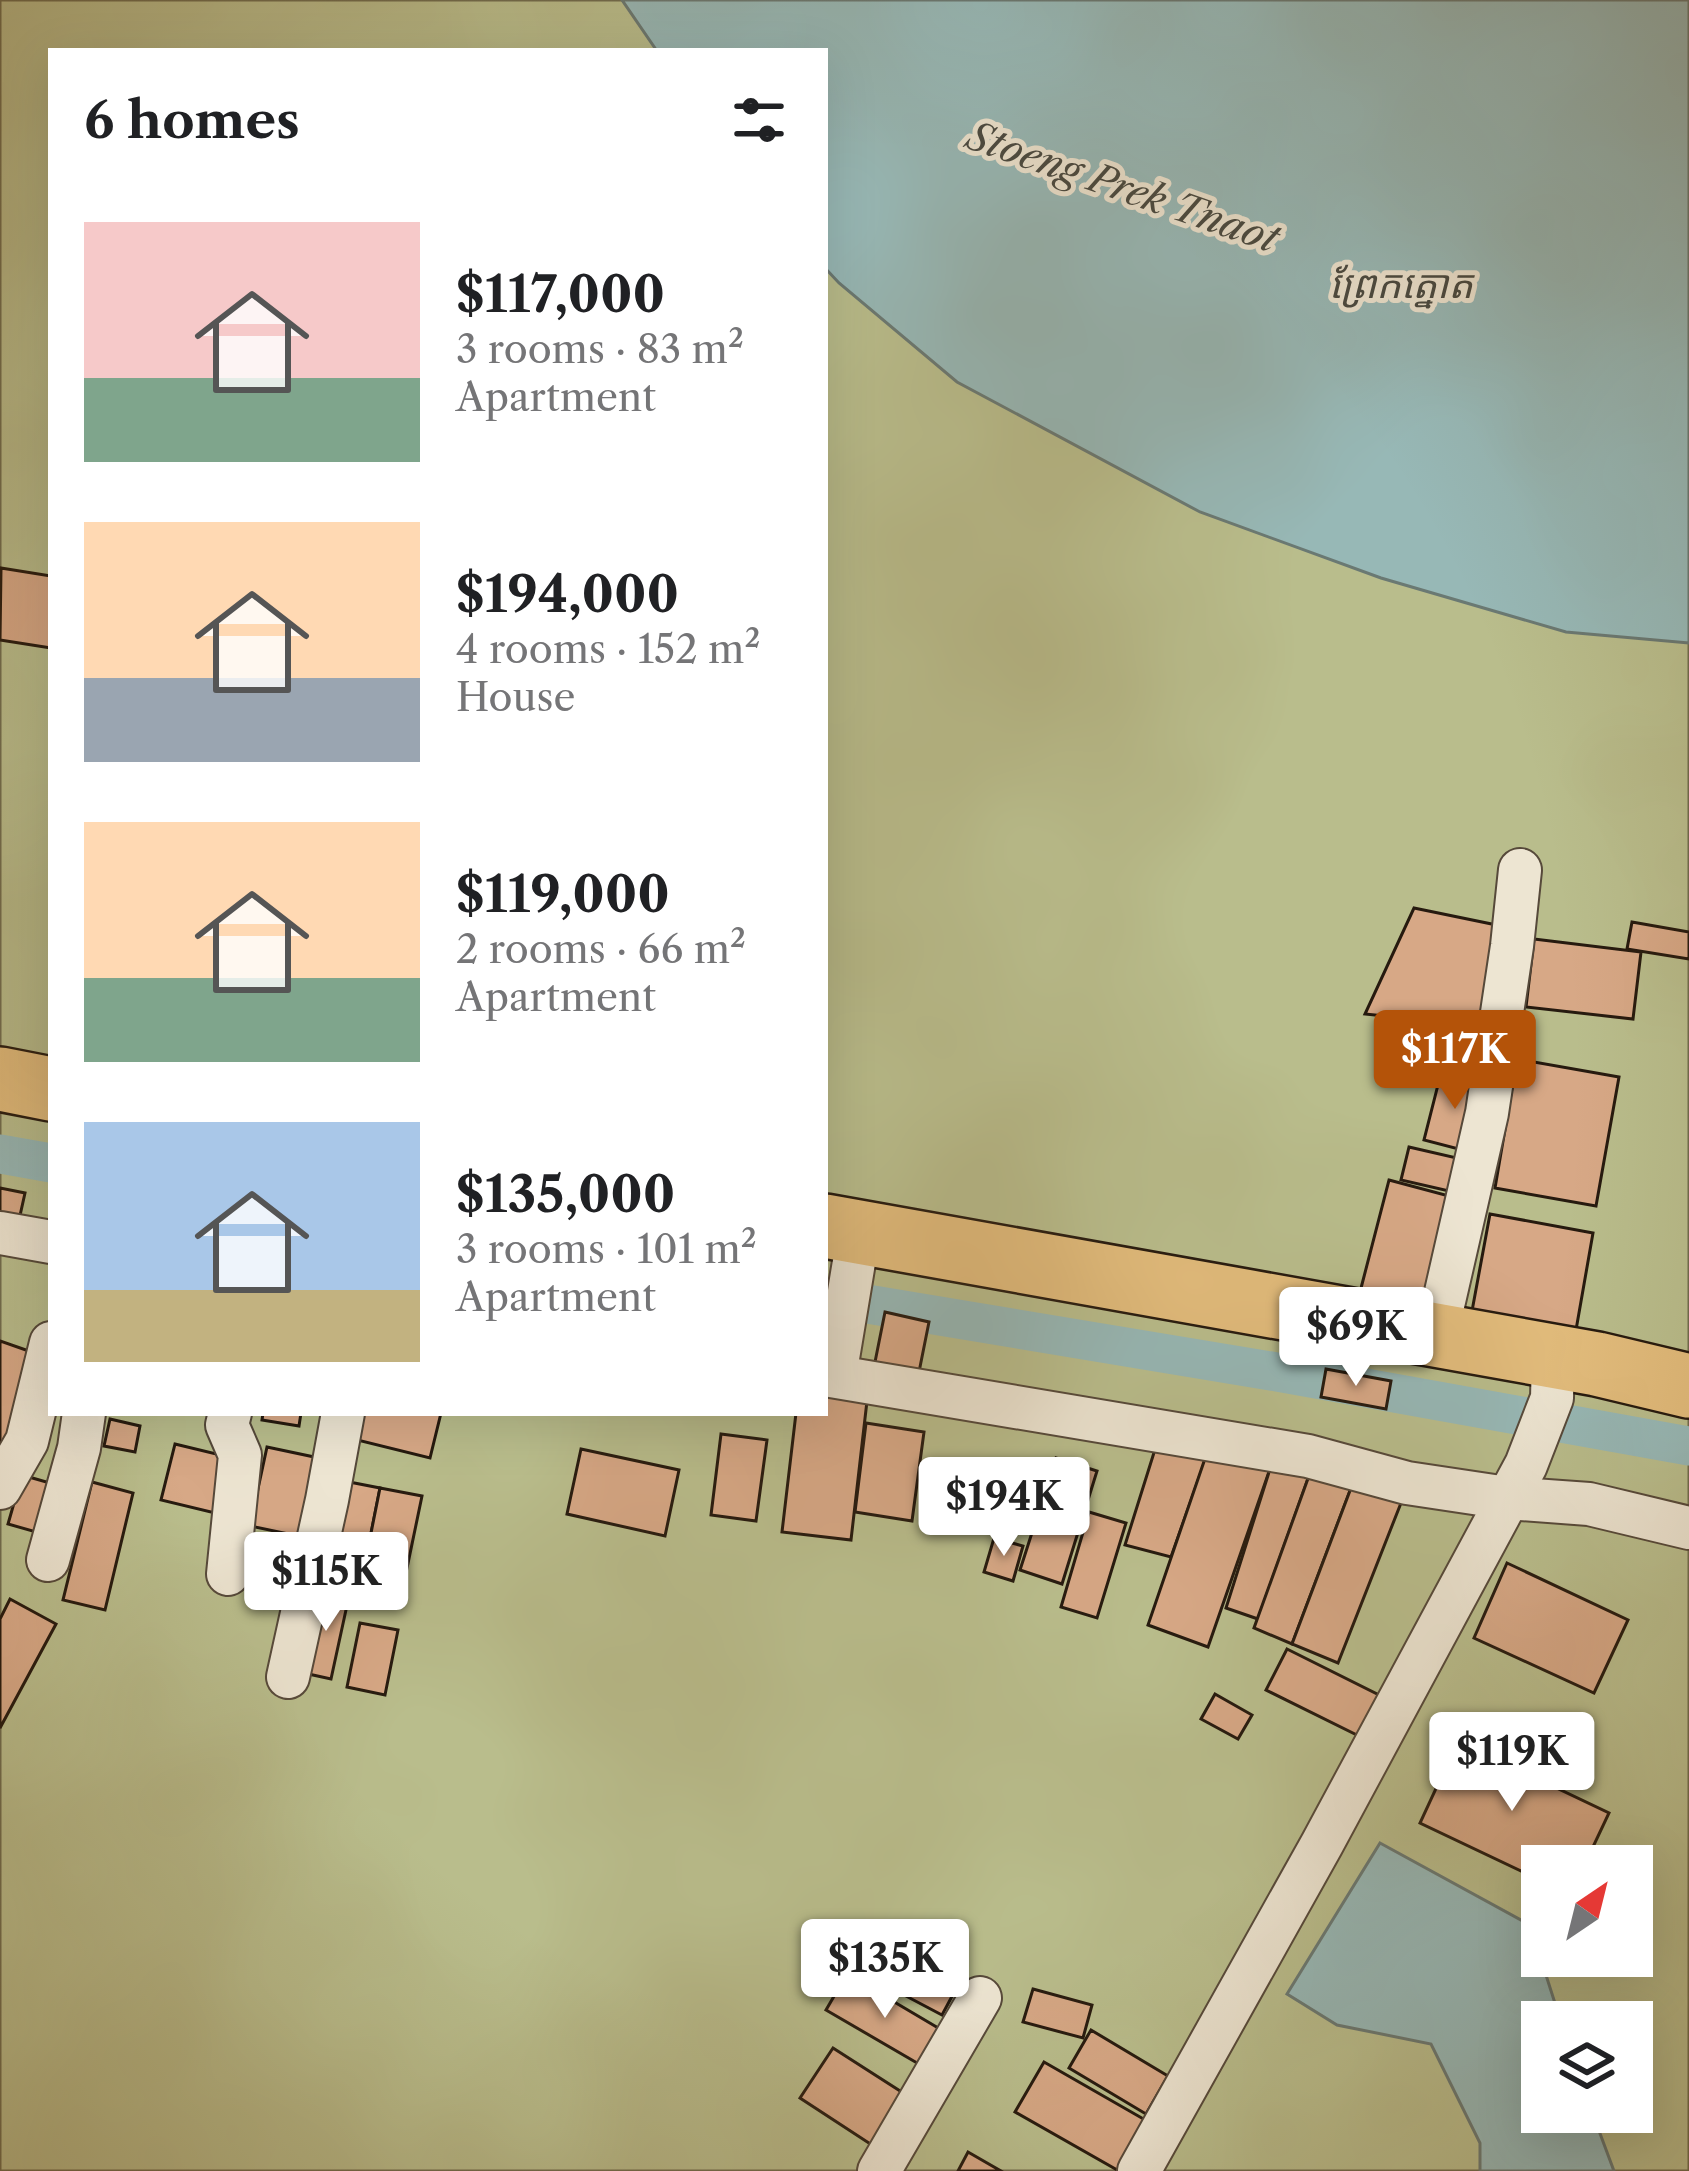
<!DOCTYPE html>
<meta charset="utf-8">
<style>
body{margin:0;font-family:"Libre Caslon Text","Noto Sans Khmer",serif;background:#f6f6f6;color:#202124;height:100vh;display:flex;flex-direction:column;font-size:45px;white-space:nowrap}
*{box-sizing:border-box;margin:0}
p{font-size:39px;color:#757577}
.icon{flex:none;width:66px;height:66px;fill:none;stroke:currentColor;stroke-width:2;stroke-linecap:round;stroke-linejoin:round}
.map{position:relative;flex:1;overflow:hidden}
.details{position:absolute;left:48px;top:48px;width:780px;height:1368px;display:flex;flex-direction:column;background:#fff;border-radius:0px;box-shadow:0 12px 48px #0002}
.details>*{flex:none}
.needle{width:78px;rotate:35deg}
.buttons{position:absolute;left:1521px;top:1845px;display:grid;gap:24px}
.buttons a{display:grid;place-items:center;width:132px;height:132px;border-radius:0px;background:#fff;box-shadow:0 12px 48px #0002;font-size:60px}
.price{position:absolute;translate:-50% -102px;padding:0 27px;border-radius:12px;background:#fff;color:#222;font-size:39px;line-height:78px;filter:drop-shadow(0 3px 6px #0008)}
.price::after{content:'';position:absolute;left:50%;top:72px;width:36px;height:27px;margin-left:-18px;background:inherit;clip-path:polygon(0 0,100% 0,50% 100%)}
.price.on{background:#b45309;color:#fff}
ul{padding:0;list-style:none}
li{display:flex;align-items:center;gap:36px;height:300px;padding:0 36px}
li span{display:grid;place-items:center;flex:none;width:336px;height:240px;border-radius:0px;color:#555}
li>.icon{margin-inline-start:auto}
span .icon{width:144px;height:144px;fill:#fffc;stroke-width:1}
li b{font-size:51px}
h2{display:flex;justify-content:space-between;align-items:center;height:144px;padding:0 36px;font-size:51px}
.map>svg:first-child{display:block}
.green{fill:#b9bd8c;stroke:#706c4e;stroke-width:3;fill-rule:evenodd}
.water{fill:#97b8b6;stroke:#6a7973;stroke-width:3}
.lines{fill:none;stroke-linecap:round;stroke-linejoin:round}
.canal{stroke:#97b8b6;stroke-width:39}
.building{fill:#d7a886;stroke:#261a0f;stroke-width:3}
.street-casing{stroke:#56493a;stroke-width:46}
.primary-casing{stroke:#261a0f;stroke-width:68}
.street{stroke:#ede5d2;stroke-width:42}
.primary{stroke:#e2bc7c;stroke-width:63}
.labels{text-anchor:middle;stroke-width:10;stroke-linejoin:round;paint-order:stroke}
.water-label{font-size:39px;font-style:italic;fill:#484941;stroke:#ede5d2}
</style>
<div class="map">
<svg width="1689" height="2171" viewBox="0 0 1689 2171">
<rect width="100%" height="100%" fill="#e4d7b9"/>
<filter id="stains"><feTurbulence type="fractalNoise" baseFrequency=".00167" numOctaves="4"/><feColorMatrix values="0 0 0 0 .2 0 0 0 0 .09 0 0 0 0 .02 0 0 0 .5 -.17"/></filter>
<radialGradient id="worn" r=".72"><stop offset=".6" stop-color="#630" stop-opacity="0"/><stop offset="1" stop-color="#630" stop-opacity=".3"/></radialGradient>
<path class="green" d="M0,0H1689V2171H0ZM51,51H825V1413H51ZM1542,1866H1632V1956H1542ZM1542,2022H1632V2112H1542Z"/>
<g class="water">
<path d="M622,0H1689V643L1566,632L1381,578L1200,512L957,382L839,283L825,268V51H657Z"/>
<path d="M1380,1843L1530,1925L1561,2022H1542V2112H1592L1614,2171H1480V2143L1431,2044L1337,2025L1287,1994Z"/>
</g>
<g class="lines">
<g class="canal">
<path d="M0,1154L51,1163"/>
<path d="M825,1297L1277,1372L1689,1446"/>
</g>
</g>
<g class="building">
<path d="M1,568L51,576V648L0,640Z"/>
<path d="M1414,908L1511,928L1491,1027L1365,1014Z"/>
<path d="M1632,922L1689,932V959L1627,949Z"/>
<path d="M1534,939L1641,952L1633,1019L1526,1007Z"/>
<path d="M1517,1059L1619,1077L1596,1206L1495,1188Z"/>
<path d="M1441,1073L1487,1085L1470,1152L1424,1140Z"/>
<path d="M1409,1147L1470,1161L1462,1194L1401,1180Z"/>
<path d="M1389,1180L1464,1200L1435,1312L1360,1292Z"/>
<path d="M0,1188L25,1193L19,1220L0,1216Z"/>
<path d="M1490,1214L1593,1233L1576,1330L1472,1311Z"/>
<path d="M885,1312L929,1322L919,1372L875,1362Z"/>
<path d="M0,1341L43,1356L0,1455Z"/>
<path d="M1326,1369L1391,1381L1386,1409L1321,1397Z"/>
<path d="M825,1396L867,1401L851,1540L782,1532L796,1413H825Z"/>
<path d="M263,1413H301L299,1426L262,1420Z"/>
<path d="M346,1413H441L430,1458L341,1436Z"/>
<path d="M110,1419L140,1426L135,1452L104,1446Z"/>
<path d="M866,1423L924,1432L912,1521L855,1512Z"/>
<path d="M721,1434L767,1440L756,1521L711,1515Z"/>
<path d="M1157,1443L1207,1455L1171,1557L1125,1545Z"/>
<path d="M175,1444L229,1457L215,1513L161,1500Z"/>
<path d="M1210,1444L1271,1466L1208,1647L1148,1625Z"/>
<path d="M267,1447L333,1461L317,1540L250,1526Z"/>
<path d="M581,1449L679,1470L665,1536L567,1514Z"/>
<path d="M1056,1458L1097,1471L1062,1584L1020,1570Z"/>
<path d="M1271,1466L1310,1473L1258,1619L1226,1608Z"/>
<path d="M1310,1473L1351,1488L1292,1644L1254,1628Z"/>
<path d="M22,1475L50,1483L36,1532L8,1524Z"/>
<path d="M339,1480L380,1488L363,1574L322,1566Z"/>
<path d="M92,1482L133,1493L105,1610L63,1600Z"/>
<path d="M380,1488L422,1496L401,1597L360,1588Z"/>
<path d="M1351,1488L1401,1503L1338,1663L1292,1644Z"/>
<path d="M1089,1512L1126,1523L1097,1618L1061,1607Z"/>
<path d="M994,1538L1023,1546L1013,1581L984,1572Z"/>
<path d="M1507,1563L1628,1620L1594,1693L1474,1638Z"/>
<path d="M322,1590L349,1596L331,1679L304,1673Z"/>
<path d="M10,1599L56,1624L0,1728V1619Z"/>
<path d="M360,1623L398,1630L385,1695L347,1687Z"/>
<path d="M1287,1649L1383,1697L1363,1738L1266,1690Z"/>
<path d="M1215,1694L1252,1715L1238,1739L1201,1719Z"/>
<path d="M1458,1741L1609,1813L1584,1866H1542V1881L1420,1823Z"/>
<path d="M902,1958L957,1987L942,2015L887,1986Z"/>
<path d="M847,1974L945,2032L924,2067L826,2010Z"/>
<path d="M1033,1989L1092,2005L1083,2038L1023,2022Z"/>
<path d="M1091,2030L1168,2076L1146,2114L1069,2068Z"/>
<path d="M833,2048L911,2098L878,2149L800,2098Z"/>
<path d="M1044,2062L1147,2121L1119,2171L1015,2112Z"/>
<path d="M968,2152L1001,2171H958Z"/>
</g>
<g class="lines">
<defs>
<g id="street">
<path d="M0,1233L51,1242"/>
<path d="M1436,1336L1487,1113L1512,946L1520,870"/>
<path d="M825,1375L1308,1456L1407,1483L1507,1498L1589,1504L1689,1528"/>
<path d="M835,1376L859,1232"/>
<path d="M0,1488L27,1441L51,1343"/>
<path d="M48,1560L79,1448L84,1413"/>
<path d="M228,1574L240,1455L227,1425L230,1413"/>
<path d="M288,1677L327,1500L343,1413"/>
<path d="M879,2171L980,1998"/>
<path d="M1139,2171L1322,1844L1526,1465L1552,1398L1553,1357"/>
</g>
<g id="primary">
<path d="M0,1079L51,1089"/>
<path d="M825,1226L1597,1364L1689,1386"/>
</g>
</defs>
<use href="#street" class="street-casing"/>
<use href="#primary" class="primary-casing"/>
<use href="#street" class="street"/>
<use href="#primary" class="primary"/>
</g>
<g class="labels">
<g class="water-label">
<text transform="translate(1123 187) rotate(19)" y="14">Stoeng Prek Tnaot</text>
<text x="1401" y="298">ព្រែកត្នោត</text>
</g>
</g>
<rect width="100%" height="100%" filter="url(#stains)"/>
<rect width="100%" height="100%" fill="url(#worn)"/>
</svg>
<div class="buttons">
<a><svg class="needle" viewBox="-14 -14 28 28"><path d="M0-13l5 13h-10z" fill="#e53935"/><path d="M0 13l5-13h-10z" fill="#757577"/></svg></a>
<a><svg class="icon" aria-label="layers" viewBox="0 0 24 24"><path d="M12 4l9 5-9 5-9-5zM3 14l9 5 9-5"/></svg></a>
</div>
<b class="price on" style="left:1455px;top:1112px">$117K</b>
<b class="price" style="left:1356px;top:1389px">$69K</b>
<b class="price" style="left:1004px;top:1559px">$194K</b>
<b class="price" style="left:326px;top:1634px">$115K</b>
<b class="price" style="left:1512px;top:1814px">$119K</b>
<b class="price" style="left:885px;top:2021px">$135K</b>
<section class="details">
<h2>6 homes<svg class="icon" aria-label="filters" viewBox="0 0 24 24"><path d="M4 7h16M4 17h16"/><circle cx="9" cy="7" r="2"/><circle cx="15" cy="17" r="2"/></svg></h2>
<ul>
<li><span style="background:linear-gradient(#f6c9c9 65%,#7fa58c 0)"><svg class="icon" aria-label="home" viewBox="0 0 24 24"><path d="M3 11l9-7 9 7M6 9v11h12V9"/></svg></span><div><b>$117,000</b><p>3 rooms · 83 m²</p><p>Apartment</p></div></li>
<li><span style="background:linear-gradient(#ffd9b3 65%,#9aa5b1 0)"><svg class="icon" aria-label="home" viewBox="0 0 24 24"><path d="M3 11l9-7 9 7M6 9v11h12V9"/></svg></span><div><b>$194,000</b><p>4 rooms · 152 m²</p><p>House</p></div></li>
<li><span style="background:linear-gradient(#ffd9b3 65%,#7fa58c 0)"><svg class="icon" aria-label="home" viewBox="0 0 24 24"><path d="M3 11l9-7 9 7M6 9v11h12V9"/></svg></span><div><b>$119,000</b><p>2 rooms · 66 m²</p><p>Apartment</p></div></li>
<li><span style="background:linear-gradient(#a9c7e8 70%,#c2b280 0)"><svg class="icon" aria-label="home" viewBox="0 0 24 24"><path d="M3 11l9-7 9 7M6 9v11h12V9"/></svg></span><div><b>$135,000</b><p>3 rooms · 101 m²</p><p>Apartment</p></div></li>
</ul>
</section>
</div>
